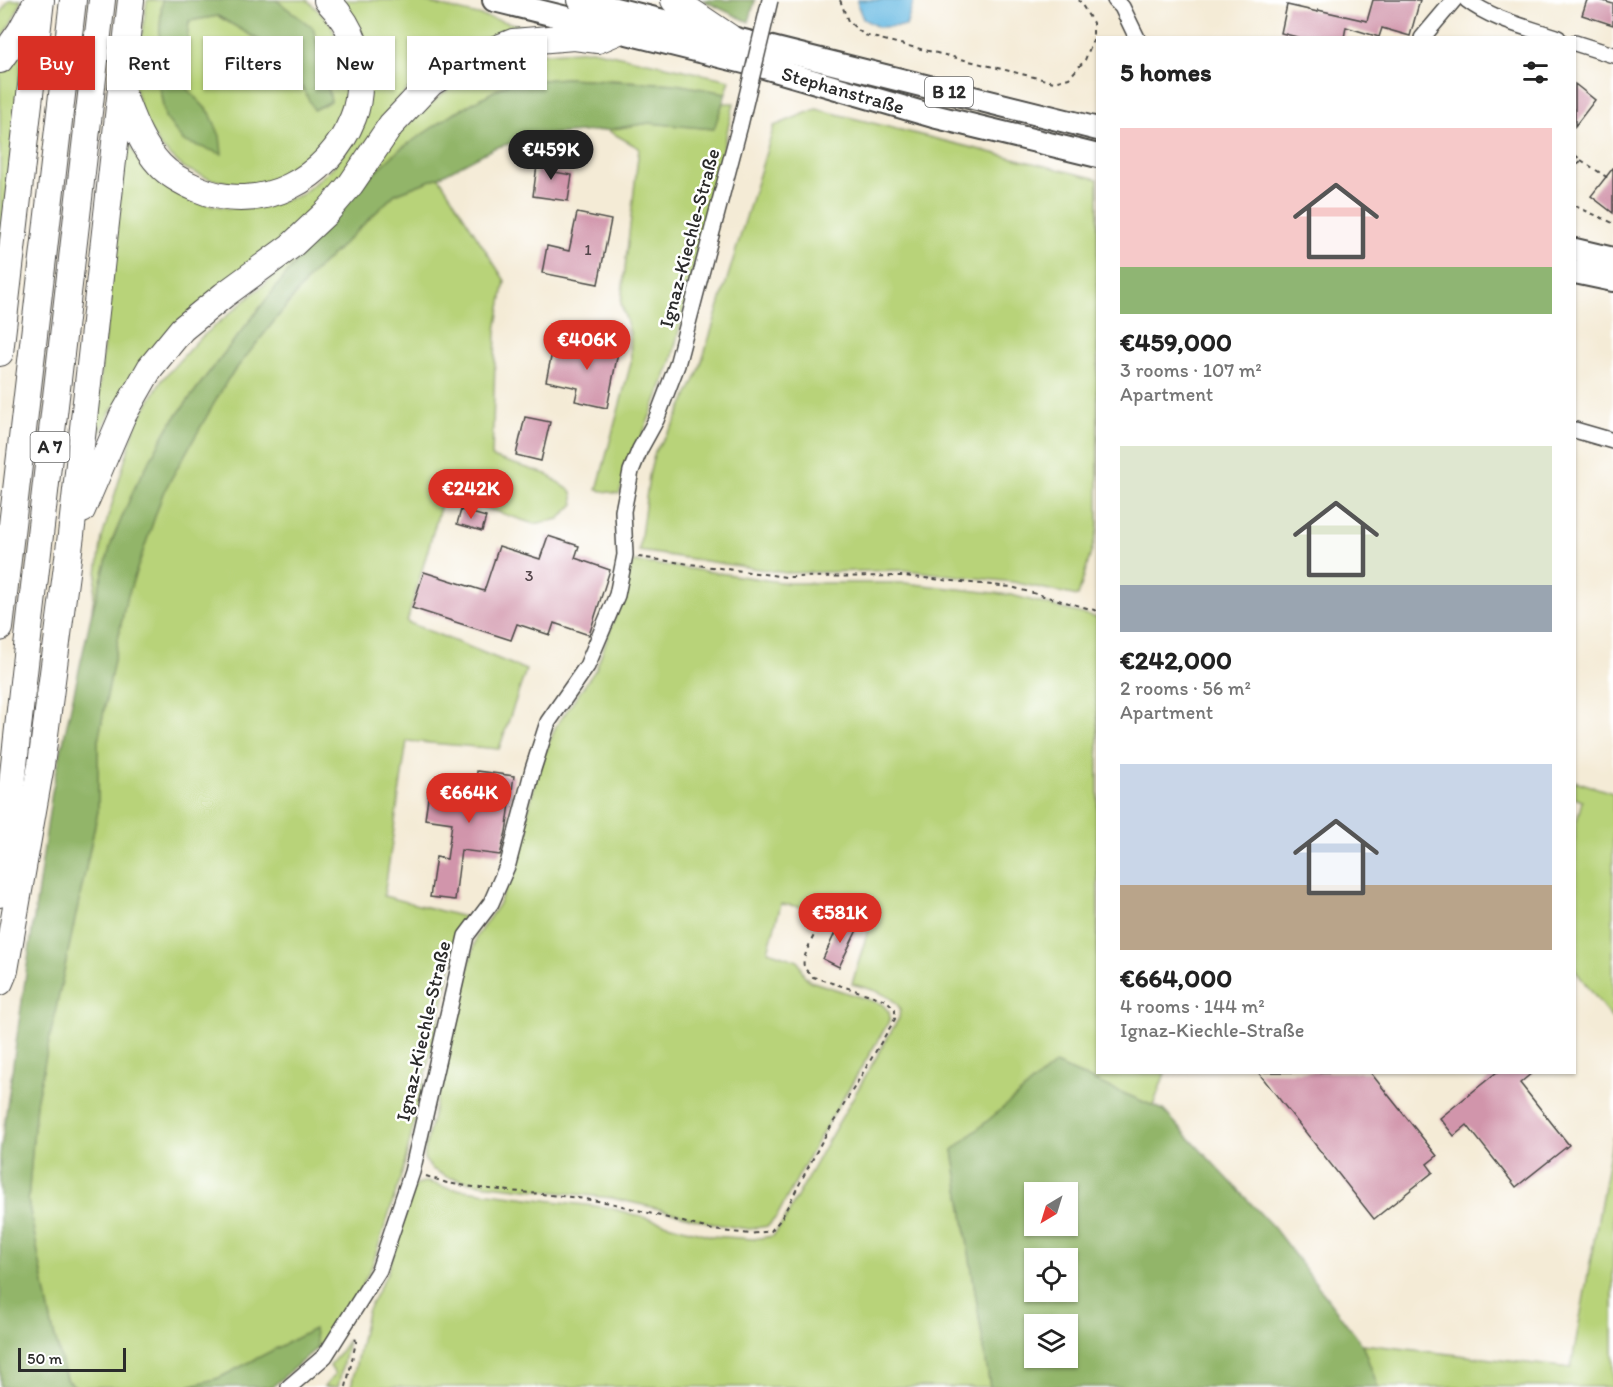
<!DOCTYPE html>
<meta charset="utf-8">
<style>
body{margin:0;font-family:Itim,sans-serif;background:#f6f6f6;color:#222;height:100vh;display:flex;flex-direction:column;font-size:22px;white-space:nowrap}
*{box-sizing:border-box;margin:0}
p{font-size:20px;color:#767676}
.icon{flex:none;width:33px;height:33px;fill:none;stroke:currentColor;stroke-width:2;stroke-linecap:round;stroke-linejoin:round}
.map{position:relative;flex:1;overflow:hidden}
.panel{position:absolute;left:1096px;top:36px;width:480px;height:1038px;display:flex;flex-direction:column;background:#fff;border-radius:0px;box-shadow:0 2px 4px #0004}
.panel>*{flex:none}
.guide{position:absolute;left:18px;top:36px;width:570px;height:54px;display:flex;gap:12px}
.needle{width:39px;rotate:218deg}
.buttons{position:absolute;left:1024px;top:1182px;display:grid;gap:12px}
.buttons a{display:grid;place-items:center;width:54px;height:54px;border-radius:0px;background:#fff;box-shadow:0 2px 4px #0004;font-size:30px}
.scale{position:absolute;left:18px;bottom:15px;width:108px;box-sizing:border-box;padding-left:6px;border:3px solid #2b2b2b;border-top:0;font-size:16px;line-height:21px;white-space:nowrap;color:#2b2b2b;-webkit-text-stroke:4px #fff;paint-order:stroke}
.price{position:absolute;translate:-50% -51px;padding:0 14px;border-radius:21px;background:#d93025;color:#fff;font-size:20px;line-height:39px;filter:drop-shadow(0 2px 3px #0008)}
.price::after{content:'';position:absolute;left:50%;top:36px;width:18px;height:14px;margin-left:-9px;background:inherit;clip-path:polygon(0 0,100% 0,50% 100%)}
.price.current{background:#222;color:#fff}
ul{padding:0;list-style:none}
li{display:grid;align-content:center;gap:12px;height:318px;padding:0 24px}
li span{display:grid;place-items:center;height:186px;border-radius:0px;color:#555}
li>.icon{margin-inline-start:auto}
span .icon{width:108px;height:108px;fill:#fffc;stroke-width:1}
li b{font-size:26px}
h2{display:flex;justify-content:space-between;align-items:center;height:72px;padding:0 24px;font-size:26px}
.pill{padding:0 21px;border-radius:0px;background:#fff;box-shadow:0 2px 4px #0004;font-size:21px;line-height:54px}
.pill.current{background:#d93025;color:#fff}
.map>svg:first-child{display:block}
.green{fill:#b8d379;stroke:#727f52;stroke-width:1.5}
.forest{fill:#92b569;stroke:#5e704a;stroke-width:1.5;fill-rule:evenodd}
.water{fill:#66b9e2;stroke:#487286;stroke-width:1.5}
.building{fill:#d195ab}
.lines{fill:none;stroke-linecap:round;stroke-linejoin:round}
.minor-casing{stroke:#494845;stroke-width:18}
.primary-casing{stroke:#494845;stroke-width:26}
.motorway-casing{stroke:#494845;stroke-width:28}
.path{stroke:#494845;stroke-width:2;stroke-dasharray:4.5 4.5;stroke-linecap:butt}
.minor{stroke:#fff;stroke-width:15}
.primary{stroke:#fff;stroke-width:22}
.motorway{stroke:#fff;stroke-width:26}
.minor-bridge-casing{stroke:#494845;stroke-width:18;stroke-linecap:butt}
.minor-bridge{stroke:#fff;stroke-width:15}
.labels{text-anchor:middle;stroke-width:5;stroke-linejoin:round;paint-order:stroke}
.number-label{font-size:16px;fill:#54464b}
.shield{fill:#fff;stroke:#6b6b6b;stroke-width:1.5}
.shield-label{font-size:18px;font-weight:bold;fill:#2b2b2b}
.street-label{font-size:20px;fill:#2b2b2b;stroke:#fff}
</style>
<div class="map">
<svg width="1613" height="1387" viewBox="0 0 1613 1387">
<rect width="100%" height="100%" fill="#fff"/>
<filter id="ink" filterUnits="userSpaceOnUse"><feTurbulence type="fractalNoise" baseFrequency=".0167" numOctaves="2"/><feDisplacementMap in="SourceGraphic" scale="12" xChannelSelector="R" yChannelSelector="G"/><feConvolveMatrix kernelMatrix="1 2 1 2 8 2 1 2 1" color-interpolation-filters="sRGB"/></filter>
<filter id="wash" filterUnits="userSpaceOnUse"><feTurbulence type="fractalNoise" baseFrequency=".008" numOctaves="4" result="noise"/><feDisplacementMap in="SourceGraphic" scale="24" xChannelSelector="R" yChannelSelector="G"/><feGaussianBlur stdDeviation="1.35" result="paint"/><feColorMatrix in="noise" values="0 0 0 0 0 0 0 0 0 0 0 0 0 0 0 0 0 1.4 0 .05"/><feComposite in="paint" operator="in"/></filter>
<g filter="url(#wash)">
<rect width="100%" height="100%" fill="#f4ebd6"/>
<g class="green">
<path d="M9,0H21L18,9L0,44V14Z"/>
<path d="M147,0H162L157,73L165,117L210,113L188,90L184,69L189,21L218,16L273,48L297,77L314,109L331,101L313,29L276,0H307L330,22L343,56L347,93L336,125L317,151L293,173L263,184H235L210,179L184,168L160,146L143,119L134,84Z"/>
<path d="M342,0H417L531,28L506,32L461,45L423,71L384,117L343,177L319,206L112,409L93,447L125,136L140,162L167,187L195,202L229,208L263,207L301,195L333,167L354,139Z"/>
<path d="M24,43L0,262V73Z"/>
<path d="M592,50L730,80L726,93L675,84L613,80L565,78L509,83L456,112L399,150L356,190L398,133L442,94L477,70L520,55Z"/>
<path d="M723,103H734L671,363L619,494L597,490L631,363L630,333L621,303L639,148L607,130L649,123L713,129Z"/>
<path d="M816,109L1098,179V529L1078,596L1013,582L904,570L786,573L639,551L649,476L655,451L674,424L699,371L774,126Z"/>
<path d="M439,177L505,281L496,330L492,457L546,474L572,492L574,504L559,519L534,524L444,494L407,622L526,670L499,749L407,741L384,896L468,918L459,934L403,1170L372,1266L349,1311L317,1348L313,1330L219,1378L185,1387H76L66,1379L52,1326L28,1201L36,1102L98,811V741L125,604L163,493L228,379L311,275L395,194Z"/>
<path d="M307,248L207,375L169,426L135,487L112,541L91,616L102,538L136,423L162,380L196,342Z"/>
<path d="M634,562L670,566L787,583H905L1011,595L1098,618V1072L1165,1073L1153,1106L1055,1064L953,1150L990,1387H351L367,1312L387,1273L413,1189C423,1176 434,1184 447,1188L610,1208L711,1236L753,1239L773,1236L784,1221L825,1146L899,1018L900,1008C888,992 870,989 852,984L871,920L844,913L781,904L768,951L798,961L804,975L810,981L882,1004L889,1012L890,1018L887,1025L818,1140L777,1216L768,1226L749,1229L714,1224L656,1208L612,1198L480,1184L447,1177L432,1169L424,1159L425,1148L476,937L498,905L515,867L538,770L556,726L596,669L623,595L629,569Z"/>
<path d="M1575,781L1613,793V1020L1575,970V828L1582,801L1575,798Z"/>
<path d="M1613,1136V1387H1378L1362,1344L1571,1368Z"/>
<path d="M348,1340L338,1387H324L335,1374L330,1366Z"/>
</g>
<g class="forest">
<path d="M162,0H276L313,28L323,64L331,101L314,110L297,77L273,48L218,16L189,21L184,69L188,90L210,113L220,136L222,154L183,141L165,117L157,73Z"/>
<path d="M702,0H755L749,22Z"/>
<path d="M565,78L675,84L726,93L714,129L649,123L607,130L541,135L494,148L439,177L395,194L311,275L228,379L163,493L125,604L98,741V811L36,1103L28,1201L52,1326L66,1379L76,1387H0V1155L52,792L91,616L112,541L135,487L169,426L207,375L307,248L356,190L399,150L456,112L509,83Z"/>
<path d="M1055,1064L1163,1110L1274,1228L1362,1344L1378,1387H990L953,1150ZM1035,1192H1068V1226H1035ZM1068,1258V1292H1035V1258ZM1068,1324V1358H1035V1324Z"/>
<path d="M314,1329L317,1348L272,1387H185L219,1378Z"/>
</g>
<path class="water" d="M858,0H914L906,26L878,27L863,19L858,6Z"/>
<g id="blocks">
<g class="building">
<path d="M1373,0H1420L1410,36L1382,28L1379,37L1346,27L1344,38H1301L1281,33L1287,5L1318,12V10L1367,21Z"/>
<path d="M1587,0H1600L1613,4V25L1582,15Z"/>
<path d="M1575,84L1595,100L1575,126Z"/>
<path d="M538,157L556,160L554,172L572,175L568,201L533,196Z"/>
<path d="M1613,168V213L1591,196Z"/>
<path d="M577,213L611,220L598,284L542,273L547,246L569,251Z"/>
<path d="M595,337L620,342L607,408L575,401L578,388L546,381L553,348L591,356Z"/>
<path d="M525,417L550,422L541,461L516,455Z"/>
<path d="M461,510L486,517L482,531L457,524Z"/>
<path d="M548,536L579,546L575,558L610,570L589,635L554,623L550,635L517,624L511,640L412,608L424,572L484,591L499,546L540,559Z"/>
<path d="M477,771L514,776L506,832L500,855L461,850L455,900L430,897L436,857L447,859L452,823L425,819L430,784L475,790Z"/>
<path d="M840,922L857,930L839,967L823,959Z"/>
<path d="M1258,1072H1370L1437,1156L1427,1164L1433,1172L1374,1219Z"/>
<path d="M1497,1072H1533L1520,1083L1569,1145L1516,1187L1467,1125L1454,1136L1440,1118Z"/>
</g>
</g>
</g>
<g filter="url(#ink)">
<use href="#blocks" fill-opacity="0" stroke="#494845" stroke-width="1.5"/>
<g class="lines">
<defs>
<g id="minor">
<path d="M1115,0L1122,7L1137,38"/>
<path d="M1467,0C1493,20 1527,27 1558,38"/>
<path d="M1422,38L1454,0"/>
<path d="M1575,43L1613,55"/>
<path d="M1575,430L1613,441"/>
<path d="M289,1387L325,1356L379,1270L412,1172L466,936L491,903L508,864L533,769L548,722L587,666L617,595L625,555L623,511L631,471L640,449L656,420L677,365L740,125"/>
</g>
<g id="primary">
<path d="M494,0L764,67L933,116L1098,156"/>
<path d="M579,0L1098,129"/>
<path d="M1575,250L1613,259"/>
<path d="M1575,272L1613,280"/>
</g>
<g id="motorway">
<path d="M674,0L729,37"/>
<path d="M0,60L20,32L36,3"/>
<path d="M122,93C132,118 141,145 160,165C170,176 184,183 198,189C260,216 329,179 353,118C360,101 360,81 358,64C357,58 357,51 356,46C350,29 339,12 327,0"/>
<path d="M0,353L41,0"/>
<path d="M82,510L122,417L150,368L182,329L224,295L291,246L327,212L351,184L391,125L431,83L468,60L513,42L574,37L598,40L619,31"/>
<path d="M0,628L73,0"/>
<path d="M0,894L24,673L102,0"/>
<path d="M0,982L5,970L41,765L71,535L131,0"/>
</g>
</defs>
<use href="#minor" class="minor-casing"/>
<use href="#primary" class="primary-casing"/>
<use href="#motorway" class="motorway-casing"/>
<g class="path">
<path d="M840,0L848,21L864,35L1054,82L1069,78L1085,60L1093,40V23L1079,0"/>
<path d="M1575,155L1581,160L1575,169"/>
<path d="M1581,160L1608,178"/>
<path d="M1575,206L1613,223"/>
<path d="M638,557L786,577L904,576L1011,587L1098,611"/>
<path d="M426,1176L447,1183L480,1188L571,1197L611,1203L713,1230L750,1234L771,1231L781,1219L821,1143L895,1019V1009L886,1000L813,977C810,974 805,970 804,966C801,958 815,934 819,925"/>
<path d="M346,1387L356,1342L355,1337"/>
</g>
<use href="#minor" class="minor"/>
<use href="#primary" class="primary"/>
<use href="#motorway" class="motorway"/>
<defs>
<path id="minor-bridge" d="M740,125L770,0"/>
</defs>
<use href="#minor-bridge" class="minor-bridge-casing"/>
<use href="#minor-bridge" class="minor-bridge"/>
</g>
</g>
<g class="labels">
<g class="number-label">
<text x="588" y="255">1</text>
<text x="529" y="581">3</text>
</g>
<g class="shield">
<rect x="925" y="77" width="48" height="30" rx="4.5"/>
<rect x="30.5" y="432" width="39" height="30" rx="4.5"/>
</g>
<g class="shield-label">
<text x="949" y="98">B 12</text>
<text x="50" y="453">A 7</text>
</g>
<g class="street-label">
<text transform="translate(843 90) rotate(16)" y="7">Stephanstraße</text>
<text transform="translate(689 238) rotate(-75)" y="7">Ignaz-Kiechle-Straße</text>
<text transform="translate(423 1031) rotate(-77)" y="7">Ignaz-Kiechle-Straße</text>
</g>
</g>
</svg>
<div class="buttons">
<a><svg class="needle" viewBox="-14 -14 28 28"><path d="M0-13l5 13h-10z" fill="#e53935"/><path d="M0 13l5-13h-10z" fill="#767676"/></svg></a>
<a><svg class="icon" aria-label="locate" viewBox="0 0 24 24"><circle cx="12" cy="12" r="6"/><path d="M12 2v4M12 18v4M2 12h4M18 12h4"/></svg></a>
<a><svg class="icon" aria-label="layers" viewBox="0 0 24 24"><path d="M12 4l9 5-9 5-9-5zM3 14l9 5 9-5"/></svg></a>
</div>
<div class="scale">50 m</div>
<b class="price current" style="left:551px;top:181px">€459K</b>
<b class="price" style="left:587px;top:371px">€406K</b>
<b class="price" style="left:471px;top:520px">€242K</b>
<b class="price" style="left:469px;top:824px">€664K</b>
<b class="price" style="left:840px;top:944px">€581K</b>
<div class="guide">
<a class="pill current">Buy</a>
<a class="pill">Rent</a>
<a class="pill">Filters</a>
<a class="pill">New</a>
<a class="pill">Apartment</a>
</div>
<section class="panel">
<h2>5 homes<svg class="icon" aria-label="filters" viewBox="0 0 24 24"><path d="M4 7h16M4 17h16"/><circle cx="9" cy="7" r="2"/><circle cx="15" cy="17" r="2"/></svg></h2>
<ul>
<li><span style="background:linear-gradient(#f6c9c9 75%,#8fb573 0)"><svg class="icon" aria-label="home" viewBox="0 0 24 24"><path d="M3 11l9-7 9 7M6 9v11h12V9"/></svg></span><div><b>€459,000</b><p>3 rooms · 107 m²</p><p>Apartment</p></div></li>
<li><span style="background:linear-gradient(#dfe7d0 75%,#9aa5b1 0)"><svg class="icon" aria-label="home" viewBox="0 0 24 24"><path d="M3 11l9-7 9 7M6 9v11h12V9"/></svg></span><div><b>€242,000</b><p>2 rooms · 56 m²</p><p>Apartment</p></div></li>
<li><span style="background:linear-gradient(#c9d6e8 65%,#b9a48a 0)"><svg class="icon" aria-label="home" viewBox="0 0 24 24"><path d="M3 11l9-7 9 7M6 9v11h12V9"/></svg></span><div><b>€664,000</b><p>4 rooms · 144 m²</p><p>Ignaz-Kiechle-Straße</p></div></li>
</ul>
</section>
</div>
